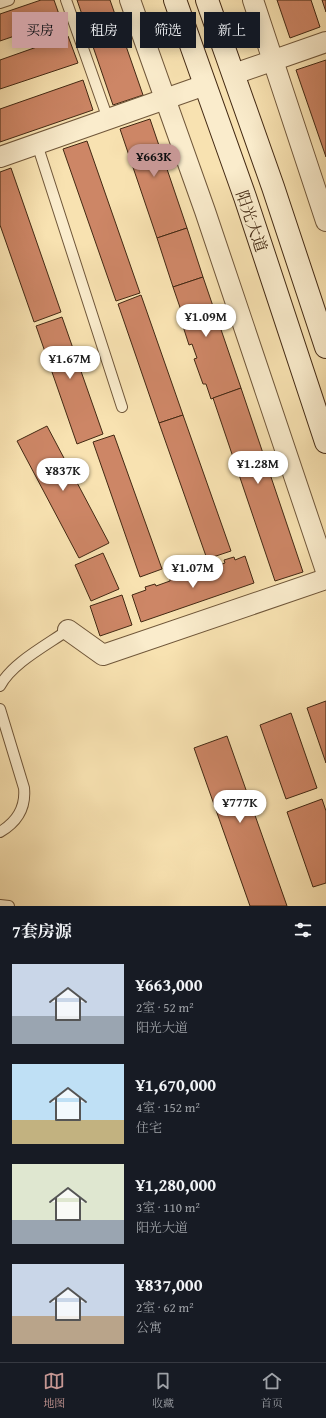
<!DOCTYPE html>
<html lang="zh">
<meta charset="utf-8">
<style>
body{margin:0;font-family:"Gentium Book Plus","Noto Serif SC",serif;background:#20242c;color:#f1f3f6;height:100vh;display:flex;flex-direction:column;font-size:15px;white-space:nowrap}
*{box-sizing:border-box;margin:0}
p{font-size:13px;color:#9ea1a6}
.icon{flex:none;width:22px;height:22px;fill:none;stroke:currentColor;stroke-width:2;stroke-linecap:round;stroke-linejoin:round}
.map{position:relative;height:906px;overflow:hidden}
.details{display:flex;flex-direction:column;background:#171b24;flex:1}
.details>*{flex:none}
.hud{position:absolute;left:12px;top:12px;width:302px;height:36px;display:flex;gap:8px}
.price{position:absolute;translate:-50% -34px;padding:0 9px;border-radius:14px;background:#fff;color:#222;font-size:13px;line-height:26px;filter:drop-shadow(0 1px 2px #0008)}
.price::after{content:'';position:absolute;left:50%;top:24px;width:12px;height:9px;margin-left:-6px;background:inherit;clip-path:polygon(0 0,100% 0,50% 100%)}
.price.on{background:#c59692;color:#111}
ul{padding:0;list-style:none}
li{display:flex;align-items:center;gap:12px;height:100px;padding:0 12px}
li span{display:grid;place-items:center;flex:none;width:112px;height:80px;border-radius:0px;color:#555}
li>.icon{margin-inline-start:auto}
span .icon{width:48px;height:48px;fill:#fffc;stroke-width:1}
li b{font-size:17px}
h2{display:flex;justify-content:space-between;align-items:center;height:48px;padding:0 12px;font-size:17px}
.pill{padding:0 14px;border-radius:0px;background:#171b24;box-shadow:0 2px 10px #0003;font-size:14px;line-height:36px}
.pill.on{background:#c59692;color:#111}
.tabs{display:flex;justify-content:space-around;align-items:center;height:56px;border-top:1px solid #363941;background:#171b24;font-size:11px;color:#9ea1a6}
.tabs a{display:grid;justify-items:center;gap:2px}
.tabs .on{color:#c59692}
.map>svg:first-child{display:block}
.building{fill:#cd8666;stroke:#432913}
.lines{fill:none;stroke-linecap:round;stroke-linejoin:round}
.lane-casing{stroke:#70573a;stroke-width:12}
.street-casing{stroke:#70573a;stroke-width:22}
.secondary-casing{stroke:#432913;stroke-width:24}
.lane{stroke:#faeccc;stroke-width:10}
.street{stroke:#faeccc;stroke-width:20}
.secondary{stroke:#faeccc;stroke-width:22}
.labels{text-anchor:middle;stroke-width:3;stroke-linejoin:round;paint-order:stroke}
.street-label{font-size:16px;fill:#432913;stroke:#faeccc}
</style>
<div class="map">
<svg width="326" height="906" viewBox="0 0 326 906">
<rect width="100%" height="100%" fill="#f8e2b1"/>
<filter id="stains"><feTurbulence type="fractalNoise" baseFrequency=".005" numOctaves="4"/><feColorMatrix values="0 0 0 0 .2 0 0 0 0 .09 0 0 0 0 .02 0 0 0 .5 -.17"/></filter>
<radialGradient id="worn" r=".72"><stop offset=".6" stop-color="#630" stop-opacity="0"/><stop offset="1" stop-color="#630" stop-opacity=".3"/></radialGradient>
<g class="building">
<path d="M41,0H54L61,20L0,41V14Z"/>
<path d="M77,0H110L143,95L113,105Z"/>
<path d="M277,0H311L320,27L290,38Z"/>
<path d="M322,0H326V12Z"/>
<path d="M68,36L78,63L0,89V60Z"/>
<path d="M326,60V157L296,70Z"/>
<path d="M83,80L93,110L0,142V109Z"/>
<path d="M150,119L187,228L157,238L120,129Z"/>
<path d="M87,141L140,293L116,301L63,149Z"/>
<path d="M11,168L61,312L34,322L0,225V172Z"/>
<path d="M187,228L203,277L173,287L157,238Z"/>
<path d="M203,277L241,388L211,399L206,384H203L194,359L197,358L192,344L189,345L181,320L184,319L173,287Z"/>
<path d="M141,295L183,415L159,423L118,304Z"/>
<path d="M62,317L103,434L77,444L36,326Z"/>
<path d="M241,388L303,572L275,581L213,398Z"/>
<path d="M183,415L231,551L207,559L159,423Z"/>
<path d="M47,426L109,543L79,558L17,441Z"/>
<path d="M114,435L162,569L140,577L93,442Z"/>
<path d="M103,553L119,589L91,601L75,565Z"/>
<path d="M245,556L254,583L141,622L132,595L146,590L145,587L155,584L156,586L170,581V579L180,576V578L198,572L197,570L207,566L208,569L225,563L224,560L234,557L235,560Z"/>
<path d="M122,595L132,625L100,636L90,606Z"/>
<path d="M326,701V763L307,708Z"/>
<path d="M291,713L317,788L286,799L260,725Z"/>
<path d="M227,736L287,906H250L194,748Z"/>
<path d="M322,799L326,811V883L313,887L287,812Z"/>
</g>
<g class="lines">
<defs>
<g id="lane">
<path d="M66,0L108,119"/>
<path d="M0,3L9,0"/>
<path d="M37,144L122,407"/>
<path d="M0,686C12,663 47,645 68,630"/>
<path d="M0,709L24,788C26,808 17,822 0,832"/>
<path d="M0,905L9,906"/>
</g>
<g id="street">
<path d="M130,0L205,211L326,571"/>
<path d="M253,0L326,221"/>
<path d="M234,74L326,42"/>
<path d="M0,157L205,85"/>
<path d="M68,630L103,655L326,579"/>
</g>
<g id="secondary">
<path d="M175,0L245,197L326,442"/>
<path d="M207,0L273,187L326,347"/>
</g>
</defs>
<use href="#lane" class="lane-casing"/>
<use href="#street" class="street-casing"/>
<use href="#secondary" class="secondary-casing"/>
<use href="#lane" class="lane"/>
<use href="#street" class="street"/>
<use href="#secondary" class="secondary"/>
</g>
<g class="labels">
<g class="street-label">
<text transform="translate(252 221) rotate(71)" y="6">阳光大道</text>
</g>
</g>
<rect width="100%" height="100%" filter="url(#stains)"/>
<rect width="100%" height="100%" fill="url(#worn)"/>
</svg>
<b class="price on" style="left:154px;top:178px">¥663K</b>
<b class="price" style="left:206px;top:338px">¥1.09M</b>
<b class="price" style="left:70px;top:380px">¥1.67M</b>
<b class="price" style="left:258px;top:485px">¥1.28M</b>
<b class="price" style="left:63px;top:492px">¥837K</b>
<b class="price" style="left:193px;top:589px">¥1.07M</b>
<b class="price" style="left:240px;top:824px">¥777K</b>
<div class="hud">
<a class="pill on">买房</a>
<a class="pill">租房</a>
<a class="pill">筛选</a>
<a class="pill">新上</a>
</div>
</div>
<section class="details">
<h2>7套房源<svg class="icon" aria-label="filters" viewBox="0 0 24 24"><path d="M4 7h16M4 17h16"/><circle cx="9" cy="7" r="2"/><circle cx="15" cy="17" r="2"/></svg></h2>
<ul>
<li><span style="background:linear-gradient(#c9d6e8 65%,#9aa5b1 0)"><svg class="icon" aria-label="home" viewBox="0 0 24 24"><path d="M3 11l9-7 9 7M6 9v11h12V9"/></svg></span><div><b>¥663,000</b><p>2室 · 52 m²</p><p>阳光大道</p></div></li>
<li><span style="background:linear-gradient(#bfe0f5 70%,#c2b280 0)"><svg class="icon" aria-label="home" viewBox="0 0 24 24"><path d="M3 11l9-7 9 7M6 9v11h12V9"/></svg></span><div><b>¥1,670,000</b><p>4室 · 152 m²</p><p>住宅</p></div></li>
<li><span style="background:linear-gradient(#dfe7d0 70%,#9aa5b1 0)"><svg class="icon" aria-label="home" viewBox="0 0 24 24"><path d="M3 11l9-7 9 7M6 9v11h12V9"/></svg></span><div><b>¥1,280,000</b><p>3室 · 110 m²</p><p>阳光大道</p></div></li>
<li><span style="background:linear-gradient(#c9d6e8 65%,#b9a48a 0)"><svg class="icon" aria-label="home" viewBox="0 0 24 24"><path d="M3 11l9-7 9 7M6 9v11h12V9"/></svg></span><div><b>¥837,000</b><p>2室 · 62 m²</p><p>公寓</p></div></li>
</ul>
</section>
<nav class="tabs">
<a class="on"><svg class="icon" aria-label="map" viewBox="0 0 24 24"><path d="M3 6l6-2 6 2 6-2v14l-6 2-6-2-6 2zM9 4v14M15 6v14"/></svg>地图</a>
<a><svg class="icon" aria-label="saved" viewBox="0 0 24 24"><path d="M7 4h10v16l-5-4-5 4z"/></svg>收藏</a>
<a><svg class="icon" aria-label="home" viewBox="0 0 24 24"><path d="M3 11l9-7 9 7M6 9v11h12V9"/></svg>首页</a>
</nav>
